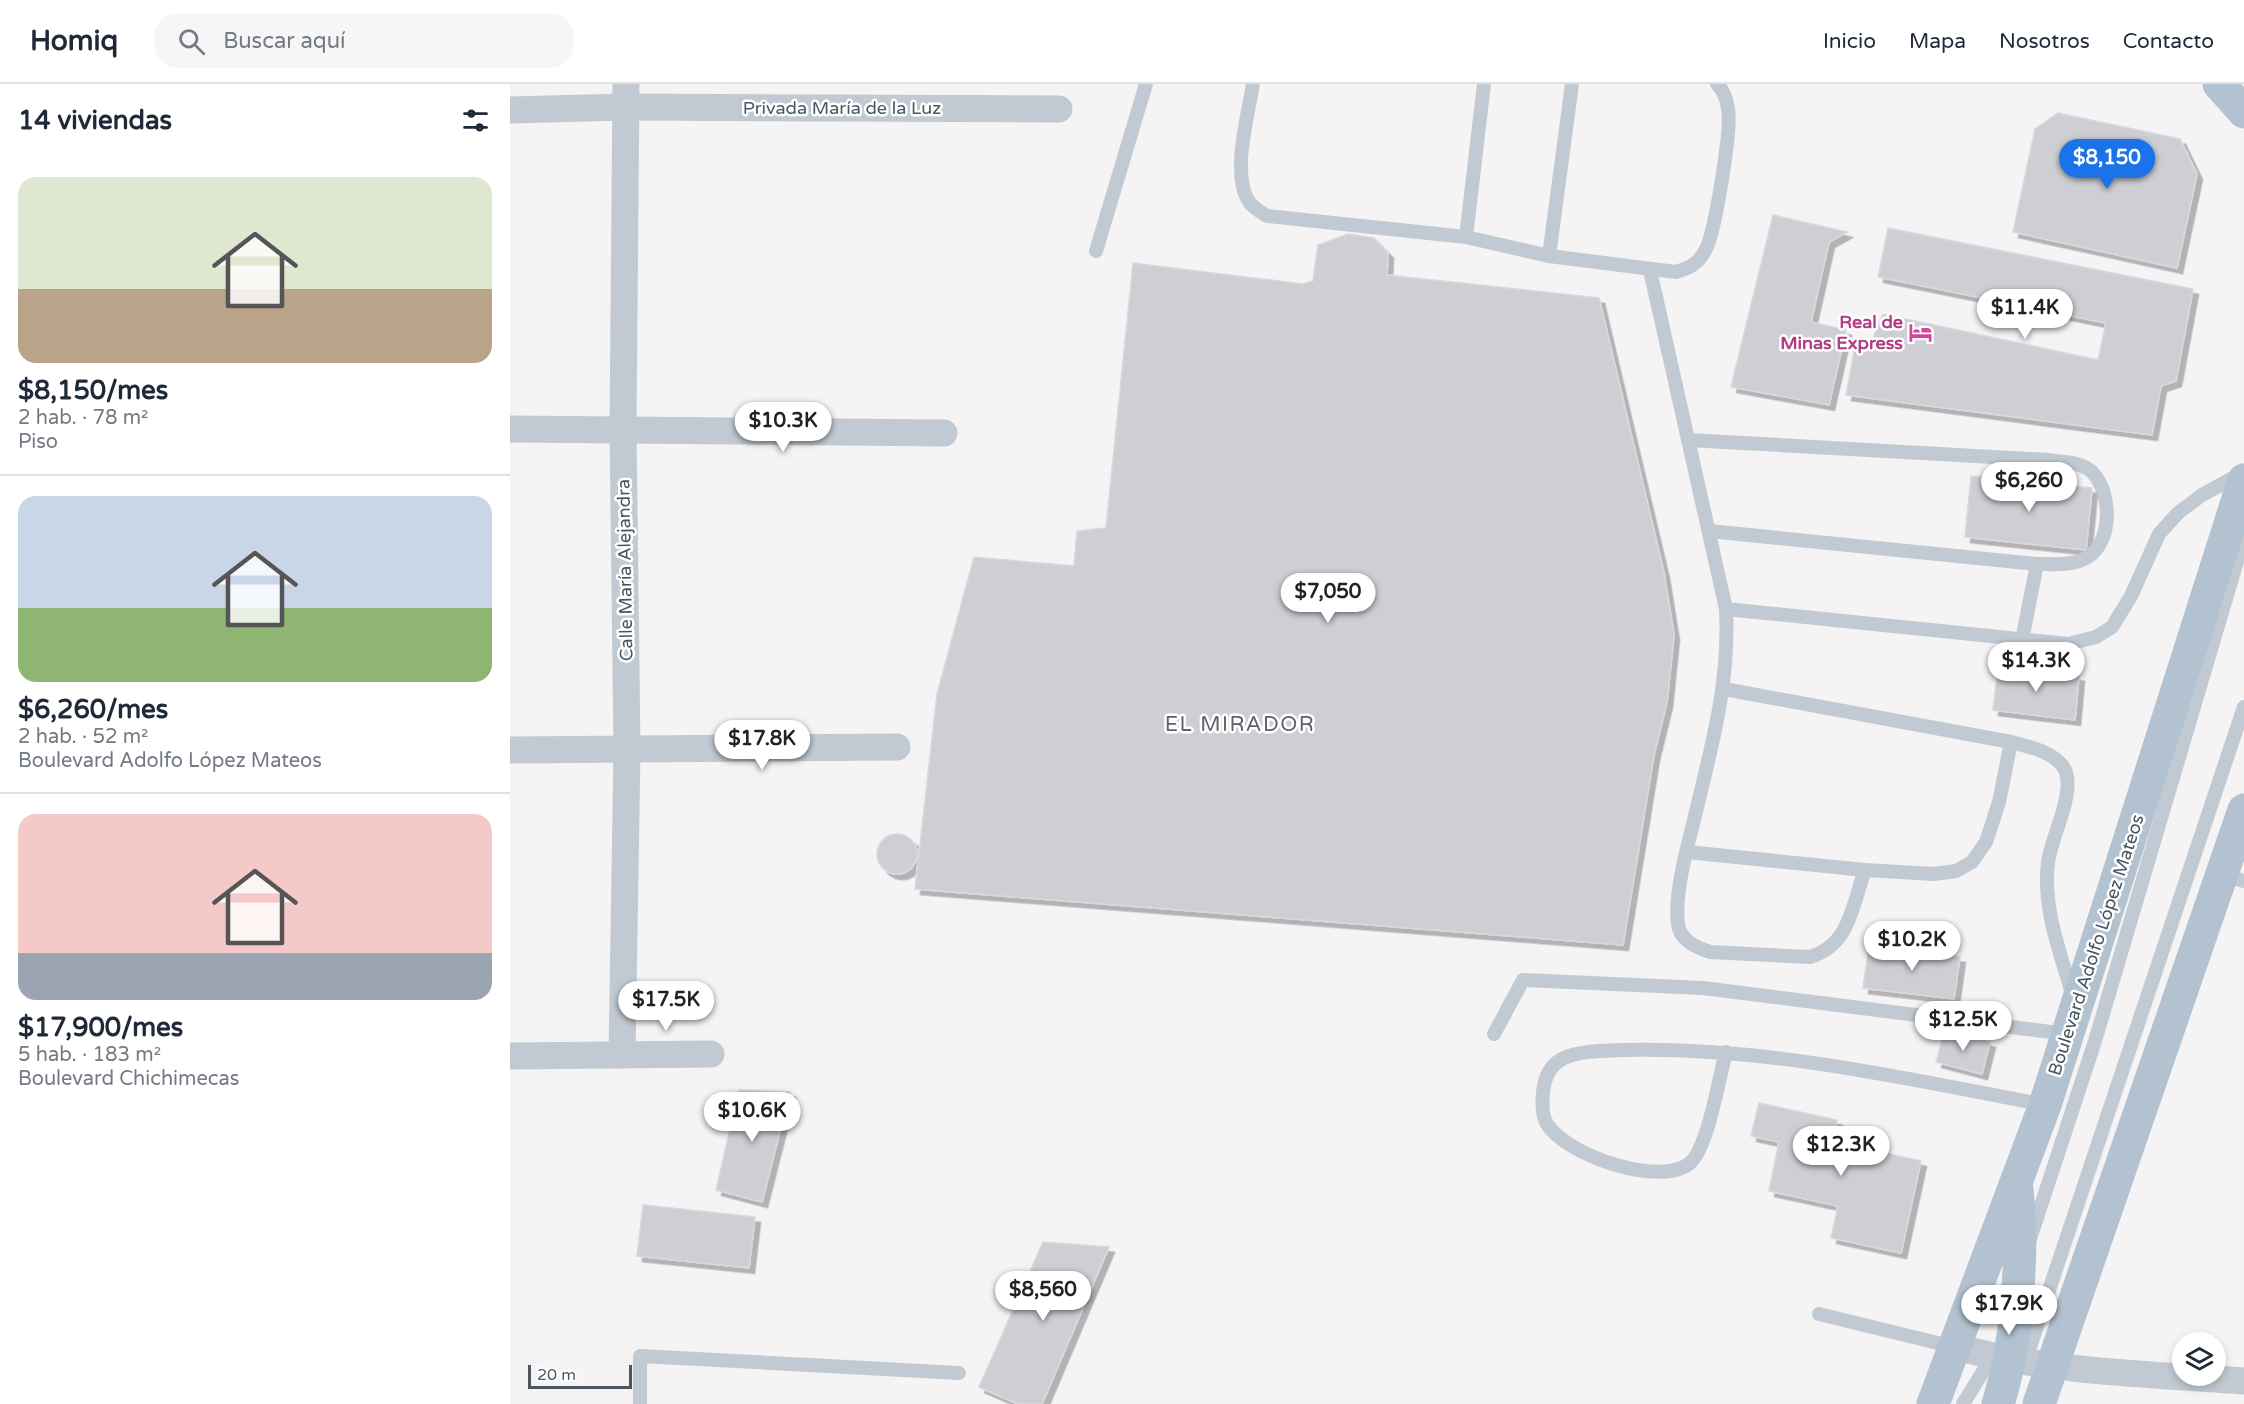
<!DOCTYPE html>
<html lang="es">
<meta charset="utf-8">
<style>
body{margin:0;font-family:"Varela Round",sans-serif;background:#f6f6f7;color:#1f2937;height:100vh;display:flex;flex-direction:column;font-size:22px;white-space:nowrap}
*{box-sizing:border-box;margin:0}
p{font-size:20px;color:#747a83}
.icon{flex:none;width:33px;height:33px;fill:none;stroke:currentColor;stroke-width:2;stroke-linecap:round;stroke-linejoin:round}
.map{position:relative;flex:1;overflow:hidden}
.drawer{display:flex;flex-direction:column;background:#fff;width:510px}
.drawer>*{flex:none}
.tools{position:absolute;left:1662px;top:1248px;display:grid;gap:12px}
.tools a{display:grid;place-items:center;width:54px;height:54px;border-radius:50%;background:#fff;box-shadow:0 3px 9px #0003;font-size:30px}
.scale{position:absolute;left:18px;bottom:15px;width:104px;box-sizing:border-box;padding-left:6px;border:3px solid #4a5661;border-top:0;font-size:16px;line-height:21px;white-space:nowrap;color:#4a5661;-webkit-text-stroke:4px #fff;paint-order:stroke}
.price{position:absolute;translate:-50% -51px;padding:0 14px;border-radius:21px;background:#fff;color:#222;font-size:20px;line-height:39px;filter:drop-shadow(0 2px 3px #0008)}
.price::after{content:'';position:absolute;left:50%;top:36px;width:18px;height:14px;margin-left:-9px;background:inherit;clip-path:polygon(0 0,100% 0,50% 100%)}
.price.active{background:#1a73e8;color:#fff}
ul{padding:0;list-style:none}
li{display:grid;align-content:center;gap:12px;height:318px;padding:0 18px}
li+li{border-top:2px solid #e0e1e3}
li span{display:grid;place-items:center;height:186px;border-radius:18px;color:#555}
li>.icon{margin-inline-start:auto}
span .icon{width:108px;height:108px;fill:#fffc;stroke-width:1}
li b{font-size:26px}
h2{display:flex;justify-content:space-between;align-items:center;height:72px;padding:0 18px;font-size:26px}
header{display:flex;align-items:center;gap:36px;box-sizing:border-box;height:84px;padding:0 30px;background:#fff;border-bottom:2px solid #e0e1e3}
header strong{font-size:28px}
nav{display:flex;gap:33px;margin-inline-start:auto;font-size:21px}
.search{width:420px;height:54px;background:#f6f6f7;display:flex;align-items:center;gap:15px;box-sizing:border-box;padding:0 21px;border-radius:24px;color:#747a83;font-size:22px}
main{display:flex;flex:1;min-height:0}
.map>svg:first-child{display:block}
.building{fill:#cdcfd5;stroke:#d7d9de;stroke-width:1.5;filter:url(#shadow)}
.lines{fill:none;stroke-linecap:round;stroke-linejoin:round}
.lane{stroke:#c1cad2;stroke-width:14}
.street{stroke:#c1cad2;stroke-width:27}
.primary{stroke:#b3c2d1;stroke-width:33}
.labels{text-anchor:middle;stroke-width:5;stroke-linejoin:round;paint-order:stroke}
.street-label{font-size:18px;fill:#4a5661;stroke:#fff}
.hotel-label{font-size:18px;font-weight:bold;fill:#b23c85;stroke:#fff;text-anchor:end}
.quarter-label{font-size:21px;letter-spacing:1.5px;fill:#5f6368;stroke:#fff}
</style>
<header>
<strong>Homiq</strong>
<div class="search"><svg class="icon" aria-label="search" viewBox="0 0 24 24"><circle cx="10" cy="10" r="6"/><path d="M15 15l6 6"/></svg>Buscar aquí</div>
<nav><a>Inicio</a><a>Mapa</a><a>Nosotros</a><a>Contacto</a></nav>
</header>
<main>
<section class="drawer">
<h2>14 viviendas<svg class="icon" aria-label="filters" viewBox="0 0 24 24"><path d="M4 7h16M4 17h16"/><circle cx="9" cy="7" r="2"/><circle cx="15" cy="17" r="2"/></svg></h2>
<ul>
<li><span style="background:linear-gradient(#dfe7d0 60%,#b9a48a 0)"><svg class="icon" aria-label="home" viewBox="0 0 24 24"><path d="M3 11l9-7 9 7M6 9v11h12V9"/></svg></span><div><b>$8,150/mes</b><p>2 hab. · 78 m²</p><p>Piso</p></div></li>
<li><span style="background:linear-gradient(#c9d6e8 60%,#8fb573 0)"><svg class="icon" aria-label="home" viewBox="0 0 24 24"><path d="M3 11l9-7 9 7M6 9v11h12V9"/></svg></span><div><b>$6,260/mes</b><p>2 hab. · 52 m²</p><p>Boulevard Adolfo López Mateos</p></div></li>
<li><span style="background:linear-gradient(#f6c9c9 75%,#9aa5b1 0)"><svg class="icon" aria-label="home" viewBox="0 0 24 24"><path d="M3 11l9-7 9 7M6 9v11h12V9"/></svg></span><div><b>$17,900/mes</b><p>5 hab. · 183 m²</p><p>Boulevard Chichimecas</p></div></li>
</ul>
</section>
<div class="map">
<svg width="1734" height="1320" viewBox="0 0 1734 1320">
<defs>
<filter id="shadow"><feDropShadow dx="5.5" dy="5.5" stdDeviation="0" flood-color="#0004"/></filter>
</defs>
<rect width="100%" height="100%" fill="#f5f3f3"/>
<g class="building">
<path d="M1548,29L1670,55L1687,90L1667,184L1503,148L1525,45Z"/>
<path d="M1263,131L1337,148L1319,158L1301,238L1336,246L1319,321L1221,303Z"/>
<path d="M1378,144L1683,205L1666,297L1651,302L1642,351L1336,311L1346,257L1361,259L1373,230L1588,276L1596,239L1368,193Z"/>
<path d="M838,150L864,154L878,169L877,191L1089,214L1154,489L1164,551L1157,618L1144,671L1113,861L405,805L427,610L464,473L564,482L567,447L596,444L623,179L793,200L803,197L808,161Z"/>
<path d="M1461,392L1582,404L1576,466L1455,453Z"/>
<path d="M1488,582L1569,592L1565,636L1483,626Z"/>
<circle cx="387" cy="770" r="20"/>
<path d="M1359,862L1450,873L1444,915L1353,904Z"/>
<path d="M1435,946L1480,958L1472,990L1426,978Z"/>
<path d="M229,1006L280,1008L252,1118L206,1106Z"/>
<path d="M1249,1019L1327,1036L1323,1057L1411,1077L1391,1169L1321,1154L1328,1122L1259,1107L1269,1058L1241,1052Z"/>
<path d="M133,1121L245,1133L239,1184L127,1172Z"/>
<path d="M533,1158L599,1163L532,1320H508L469,1303Z"/>
</g>
<g class="lines">
<g class="lane">
<path d="M743,0C738,32 721,90 739,118C743,124 751,128 757,132L956,153L1039,172L1166,188C1179,184 1188,180 1195,167C1205,150 1222,44 1218,25C1217,16 1213,5 1207,0"/>
<path d="M956,153L974,0"/>
<path d="M586,167L636,0"/>
<path d="M1039,172L1062,0"/>
<path d="M1140,186L1216,525C1220,600 1201,664 1184,736C1177,765 1164,810 1168,840C1170,856 1185,863 1200,868L1300,873C1340,861 1342,822 1355,786"/>
<path d="M1178,356L1538,376C1552,378 1572,378 1582,388C1602,408 1603,457 1578,473C1563,482 1544,480 1527,480L1199,447"/>
<path d="M1216,525L1558,560L1586,553L1602,543L1621,512L1649,450L1668,429L1692,411L1732,389"/>
<path d="M1512,556L1527,480"/>
<path d="M1214,605L1501,658C1519,663 1543,667 1554,684C1567,707 1541,753 1538,778C1532,824 1551,870 1563,913"/>
<path d="M1177,768L1355,786L1424,790L1446,787L1462,778L1476,758L1489,718L1501,658"/>
<path d="M1712,790L1734,797"/>
<path d="M984,950L1013,896L1193,904L1557,950"/>
<path d="M1216,968C1209,993 1198,1064 1180,1079C1150,1104 1056,1071 1037,1040C1032,1032 1032,1019 1033,1009C1036,974 1059,969 1090,967C1241,959 1388,993 1535,1021"/>
<path d="M1520,1155L1585,957L1734,454"/>
<path d="M1309,1230L1444,1263"/>
<path d="M1514,1281L1734,623"/>
<path d="M130,1320V1272L449,1289"/>
<path d="M1453,1320L1485,1268"/>
</g>
<g class="street">
<path d="M0,26L116,23L549,25"/>
<path d="M0,345L434,349"/>
<path d="M0,666L387,663"/>
<path d="M112,971L117,666L113,345L116,0"/>
<path d="M0,972L201,970"/>
<path d="M1446,1263C1539,1288 1638,1290 1734,1297"/>
</g>
<g class="primary">
<path d="M1709,0L1734,28"/>
<path d="M1423,1320L1535,1021L1734,396"/>
<path d="M1488,1320C1507,1261 1514,1168 1507,1106"/>
<path d="M1529,1320L1734,726"/>
</g>
</g>
<defs>
<symbol id="hotel-bare" viewBox="-9 -9 18 18"><path d="M-6-4.5h1.5V1H6V5H4.5V3h-9V5H-6ZM-4 0a1.8 1.8 0 1 1 3.6 0ZM.5 0V-2.5h3Q6-2.5 6 0Z" fill="#d1479c" stroke="#fff" stroke-width="2.5" paint-order="stroke"/></symbol>
</defs>
<g fill-rule="evenodd">
<use href="#hotel-bare" x="1394" y="232" width="33" height="33"/>
</g>
<g class="labels">
<g class="street-label">
<text x="332" y="30">Privada María de la Luz</text>
<text transform="translate(115 486) rotate(-91)" y="6">Calle María Alejandra</text>
<text transform="translate(1586 861) rotate(-72)" y="6">Boulevard Adolfo López Mateos</text>
</g>
<g class="hotel-label">
<text x="1393" y="244">Real de<tspan x="1393" dy="21">Minas Express</tspan></text>
</g>
<g class="quarter-label">
<text x="730" y="647">EL MIRADOR</text>
</g>
</g>
</svg>
<div class="tools">
<a><svg class="icon" aria-label="layers" viewBox="0 0 24 24"><path d="M12 4l9 5-9 5-9-5zM3 14l9 5 9-5"/></svg></a>
</div>
<div class="scale">20 m</div>
<b class="price active" style="left:1597px;top:106px">$8,150</b>
<b class="price" style="left:1515px;top:256px">$11.4K</b>
<b class="price" style="left:273px;top:369px">$10.3K</b>
<b class="price" style="left:1519px;top:429px">$6,260</b>
<b class="price" style="left:818px;top:540px">$7,050</b>
<b class="price" style="left:1526px;top:609px">$14.3K</b>
<b class="price" style="left:252px;top:687px">$17.8K</b>
<b class="price" style="left:1402px;top:888px">$10.2K</b>
<b class="price" style="left:156px;top:948px">$17.5K</b>
<b class="price" style="left:1453px;top:968px">$12.5K</b>
<b class="price" style="left:242px;top:1059px">$10.6K</b>
<b class="price" style="left:1331px;top:1093px">$12.3K</b>
<b class="price" style="left:533px;top:1238px">$8,560</b>
<b class="price" style="left:1499px;top:1252px">$17.9K</b>
</div>
</main>
